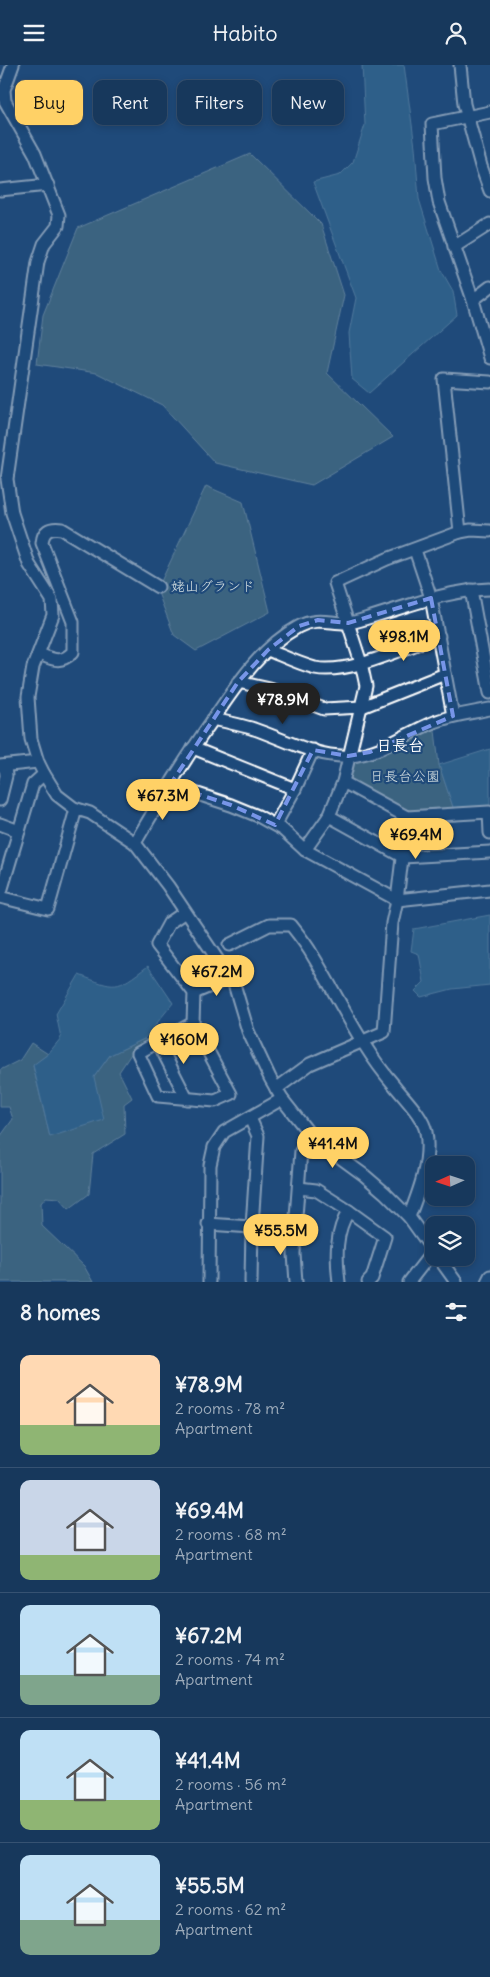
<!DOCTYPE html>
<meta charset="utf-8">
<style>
body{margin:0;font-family:Delius,"Klee One",sans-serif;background:#244365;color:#f1f3f6;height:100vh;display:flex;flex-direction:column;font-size:19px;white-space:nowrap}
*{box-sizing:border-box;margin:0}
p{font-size:16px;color:#9eacbb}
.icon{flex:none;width:28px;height:28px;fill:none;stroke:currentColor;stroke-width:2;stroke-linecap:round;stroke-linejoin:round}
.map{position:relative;height:1217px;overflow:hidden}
.panel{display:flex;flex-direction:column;background:#17385c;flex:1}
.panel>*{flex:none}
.top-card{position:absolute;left:15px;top:15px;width:460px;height:45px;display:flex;gap:10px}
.needle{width:32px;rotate:267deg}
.tools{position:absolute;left:425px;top:1091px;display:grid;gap:10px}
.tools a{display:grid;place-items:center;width:50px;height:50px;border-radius:10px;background:#17385c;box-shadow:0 2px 8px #0003,0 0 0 1px #365272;font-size:25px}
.price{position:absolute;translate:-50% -42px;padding:0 11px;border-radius:18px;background:#ffd166;color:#111;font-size:16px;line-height:32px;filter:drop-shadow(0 1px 2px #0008)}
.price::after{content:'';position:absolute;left:50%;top:30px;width:15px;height:11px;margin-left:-8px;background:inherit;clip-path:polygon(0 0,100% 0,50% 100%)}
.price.active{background:#222;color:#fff}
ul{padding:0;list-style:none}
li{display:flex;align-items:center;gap:15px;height:125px;padding:0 20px}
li+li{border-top:1px solid #365272}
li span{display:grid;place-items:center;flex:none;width:140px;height:100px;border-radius:10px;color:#555}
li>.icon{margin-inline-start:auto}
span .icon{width:60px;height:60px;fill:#fffc;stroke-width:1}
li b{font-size:21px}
h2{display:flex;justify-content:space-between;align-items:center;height:60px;padding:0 20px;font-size:21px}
.chip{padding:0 18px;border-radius:10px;background:#17385c;box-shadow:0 2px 8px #0003,0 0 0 1px #365272;font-size:18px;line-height:45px}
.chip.active{background:#ffd166;color:#111}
header{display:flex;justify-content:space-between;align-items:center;height:65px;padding:0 20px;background:#17385c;font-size:22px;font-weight:600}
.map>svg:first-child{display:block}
.green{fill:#5d8187;stroke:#aec0c3}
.water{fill:#41799c;stroke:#8dafc4}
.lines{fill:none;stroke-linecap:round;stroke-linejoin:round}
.minor-casing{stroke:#fff;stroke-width:15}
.minor{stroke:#1f4a7a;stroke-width:11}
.marked{fill:none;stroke:#7795e8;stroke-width:4;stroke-dasharray:10 6;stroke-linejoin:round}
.labels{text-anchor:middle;stroke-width:4.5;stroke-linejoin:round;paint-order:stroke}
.park-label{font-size:14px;fill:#d6e0e1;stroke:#1f4a7a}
.quarter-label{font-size:16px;font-weight:bold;fill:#fff;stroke:#1f4a7a}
</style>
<header><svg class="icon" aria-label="menu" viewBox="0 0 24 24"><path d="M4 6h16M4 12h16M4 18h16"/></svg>Habito<svg class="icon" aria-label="person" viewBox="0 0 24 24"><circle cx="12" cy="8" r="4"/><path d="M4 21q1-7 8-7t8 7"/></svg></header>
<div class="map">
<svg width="490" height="1217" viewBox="0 0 490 1217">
<rect width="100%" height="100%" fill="#1f4a7a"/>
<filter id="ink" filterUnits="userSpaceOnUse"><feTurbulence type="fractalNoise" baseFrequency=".02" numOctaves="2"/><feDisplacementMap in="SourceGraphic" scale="10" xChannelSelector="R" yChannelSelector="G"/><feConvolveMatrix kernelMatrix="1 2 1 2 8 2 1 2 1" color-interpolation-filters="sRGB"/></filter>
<g filter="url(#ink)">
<g class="green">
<path d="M250,89L321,159L344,230L327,308L393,372L312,420L215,398L162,340L97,308L37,299L43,250L78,163Z"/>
<path d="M206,421L243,437L270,547L196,586L174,570L157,525Z"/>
<path d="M434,657L439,700L455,748L407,752L343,717L348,691Z"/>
<path d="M144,974L149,976L131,989L119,1007L132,1033L124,1039L125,1069L93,1089L89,1129L69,1144L59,1133L46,1132L41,1138L42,1161L84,1201L93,1217H0V1072L13,1054L9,1042H0V1005L20,995L31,978L48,989L33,1001L50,1072L110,990Z"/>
</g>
<g class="water">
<path d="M362,0H404L415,82L419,134L441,205L453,226L457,250L369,328L352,314L349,268L356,233L313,117L340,110L353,97L365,60Z"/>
<path d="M490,684V747L455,748L439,700Z"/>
<path d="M490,850V920L452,924L421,932L415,926L424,917L419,889L411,886L414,864Z"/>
<path d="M148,901L173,938L144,974L110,990L94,1012L104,1055L50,1072L33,1000L48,989L61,973L56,949L79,910C117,924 115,926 148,901Z"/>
</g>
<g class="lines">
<defs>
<g id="minor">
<path d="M13,0L4,25L5,36L35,89L59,150L58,161L44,179L38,197L7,414L12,448L29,499L52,535L53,550L33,602L28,632L31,674L38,697L44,709L57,730L74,743L90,748L135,778L168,821L234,919L248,966L270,1013L282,1034L312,1072L364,1110L385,1128L409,1152L434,1187"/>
<path d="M460,0L464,39L481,101L490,126"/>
<path d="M490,47L432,59L435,113L439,137L473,235L490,293"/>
<path d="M0,125L48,120"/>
<path d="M454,182L490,159"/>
<path d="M473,235L490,222"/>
<path d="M460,467L444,314L490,317"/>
<path d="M415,485L431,533L453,651"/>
<path d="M471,525L490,628"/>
<path d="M268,585C283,591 299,599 315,603C349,610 406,582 439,571"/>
<path d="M39,589C54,595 60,599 73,587V557L42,478C43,466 49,462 62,464L158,522"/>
<path d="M238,617L270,624L324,644L362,642L445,609"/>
<path d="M213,654C227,657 241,660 254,664C284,674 317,693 349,691C381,689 406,668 434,657C452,650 471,648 490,644"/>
<path d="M193,683L295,724"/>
<path d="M0,701L38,697"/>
<path d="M343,717L407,752L489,747L490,768"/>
<path d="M170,720L231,740L258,751L283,765L305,785L397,835L490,825"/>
<path d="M0,735L6,711L5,701"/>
<path d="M329,751L403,792L490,787"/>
<path d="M0,759L19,766"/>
<path d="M275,760L295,724L313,685"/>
<path d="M135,778C160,735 185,694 214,653C237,620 261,582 298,562C316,552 328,558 346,558C353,558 362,555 368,553C409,541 448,525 490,524"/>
<path d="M305,785L329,751L343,717L366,621L361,598L335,518L387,494L460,467L471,465L490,466"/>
<path d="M0,830L33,719L44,709"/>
<path d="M0,832L48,844L76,744"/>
<path d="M185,847L169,858L157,880L194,928L193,958L231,1029L215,1036L158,1031L138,988L193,958"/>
<path d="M229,880L269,860H291C299,870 307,880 313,891C340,935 360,981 394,1020C404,1033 423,1051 426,1067C431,1096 419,1126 409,1152"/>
<path d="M194,928L229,913"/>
<path d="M158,977L187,1034"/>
<path d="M276,1024L310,999L384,967L392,858L397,835L407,752"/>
<path d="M250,1053L258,1071L252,1161L251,1217"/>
<path d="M299,1123L316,1125L349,1146C335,1166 336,1193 339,1217"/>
<path d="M349,1146L385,1172L372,1213L368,1217"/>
<path d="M208,1159L295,1165L301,1086L312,1072"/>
<path d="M295,1165L294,1189L296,1217"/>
<path d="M438,1192L456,1217"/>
<path d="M209,1217L210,1100L214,1082L224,1067L282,1034"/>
<path d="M409,1217L433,1186"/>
<path d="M487,1217L490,1211"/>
</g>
</defs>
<use href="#minor" class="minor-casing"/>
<use href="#minor" class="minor"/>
</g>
</g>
<path d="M0 0H490V1217H0ZM431,533L453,651L370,687L348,691L313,685L275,760L231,740L170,720L238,617L268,585L299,561L318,555L348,558Z" fill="#1f4a7a" fill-opacity=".55" fill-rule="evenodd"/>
<path class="marked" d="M431,533L453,651L370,687L348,691L313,685L275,760L231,740L170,720L238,617L268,585L299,561L318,555L348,558Z"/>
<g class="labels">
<g class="park-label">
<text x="213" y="526">姥山グランド</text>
<text x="405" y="716">日長台公園</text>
</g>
<g class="quarter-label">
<text x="400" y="686">日長台</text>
</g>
</g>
</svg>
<div class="tools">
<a><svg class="needle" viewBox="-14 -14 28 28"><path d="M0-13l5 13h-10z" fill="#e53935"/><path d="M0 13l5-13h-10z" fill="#9eacbb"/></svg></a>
<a><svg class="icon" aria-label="layers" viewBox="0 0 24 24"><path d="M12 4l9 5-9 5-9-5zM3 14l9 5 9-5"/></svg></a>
</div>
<b class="price" style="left:404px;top:597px">¥98.1M</b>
<b class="price active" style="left:283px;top:660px">¥78.9M</b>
<b class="price" style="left:163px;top:756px">¥67.3M</b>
<b class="price" style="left:416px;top:795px">¥69.4M</b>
<b class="price" style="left:217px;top:932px">¥67.2M</b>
<b class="price" style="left:184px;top:1000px">¥160M</b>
<b class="price" style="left:333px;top:1104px">¥41.4M</b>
<b class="price" style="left:281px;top:1191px">¥55.5M</b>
<div class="top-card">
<a class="chip active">Buy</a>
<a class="chip">Rent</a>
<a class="chip">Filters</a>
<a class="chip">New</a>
</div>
</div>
<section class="panel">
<h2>8 homes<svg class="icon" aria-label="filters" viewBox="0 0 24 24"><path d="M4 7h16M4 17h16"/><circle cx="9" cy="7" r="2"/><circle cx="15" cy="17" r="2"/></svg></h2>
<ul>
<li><span style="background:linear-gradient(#ffd9b3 70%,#8fb573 0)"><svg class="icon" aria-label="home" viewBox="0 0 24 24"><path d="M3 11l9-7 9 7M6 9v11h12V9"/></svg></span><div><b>¥78.9M</b><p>2 rooms · 78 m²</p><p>Apartment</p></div></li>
<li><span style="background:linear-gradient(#c9d6e8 75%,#8fb573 0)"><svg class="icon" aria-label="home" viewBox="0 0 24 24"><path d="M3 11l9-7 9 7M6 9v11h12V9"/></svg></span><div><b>¥69.4M</b><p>2 rooms · 68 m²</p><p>Apartment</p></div></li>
<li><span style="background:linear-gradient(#bfe0f5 70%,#7fa58c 0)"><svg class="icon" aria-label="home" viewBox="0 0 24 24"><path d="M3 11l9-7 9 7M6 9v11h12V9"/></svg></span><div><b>¥67.2M</b><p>2 rooms · 74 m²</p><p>Apartment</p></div></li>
<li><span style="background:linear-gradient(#bfe0f5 70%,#8fb573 0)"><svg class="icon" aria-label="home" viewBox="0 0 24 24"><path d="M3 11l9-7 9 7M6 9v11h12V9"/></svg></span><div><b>¥41.4M</b><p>2 rooms · 56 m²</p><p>Apartment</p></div></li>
<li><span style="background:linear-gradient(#bfe0f5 65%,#7fa58c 0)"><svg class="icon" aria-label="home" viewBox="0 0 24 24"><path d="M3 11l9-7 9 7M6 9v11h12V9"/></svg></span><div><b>¥55.5M</b><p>2 rooms · 62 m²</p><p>Apartment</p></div></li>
</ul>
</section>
